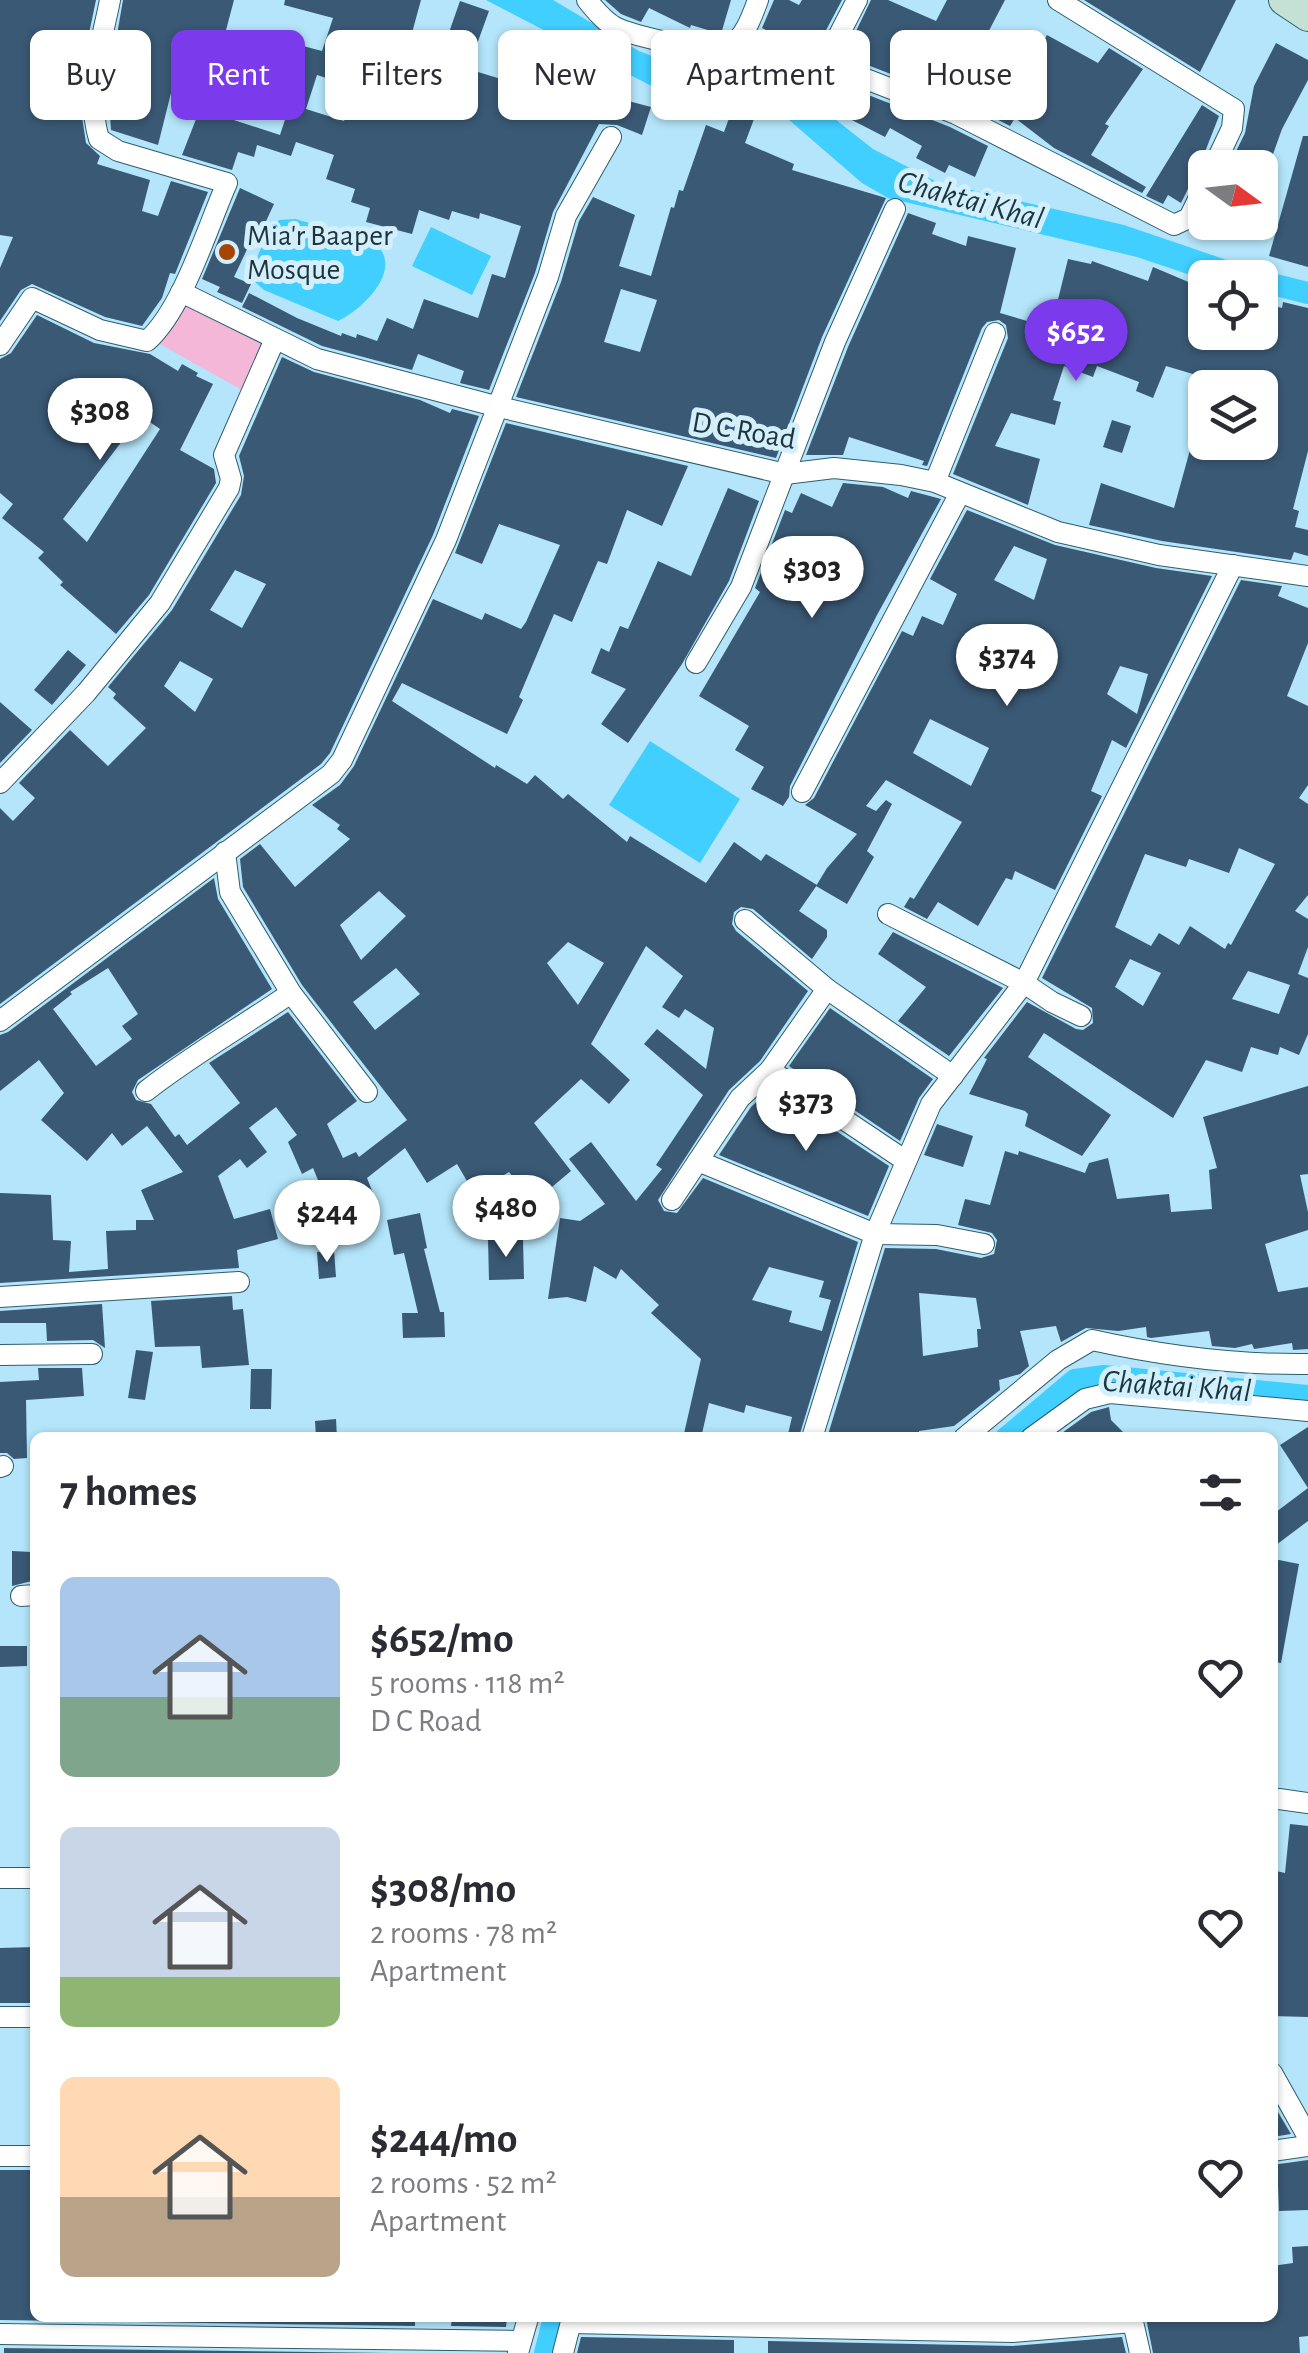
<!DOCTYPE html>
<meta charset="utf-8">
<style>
body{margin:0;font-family:"Alegreya Sans",sans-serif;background:#f2f2f3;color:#2b2b33;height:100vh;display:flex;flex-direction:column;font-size:38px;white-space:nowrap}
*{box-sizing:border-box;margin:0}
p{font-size:32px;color:#7c7c81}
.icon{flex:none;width:55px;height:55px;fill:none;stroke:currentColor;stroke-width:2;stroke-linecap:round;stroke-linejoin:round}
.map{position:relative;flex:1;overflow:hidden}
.sheet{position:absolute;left:30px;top:1432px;width:1248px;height:890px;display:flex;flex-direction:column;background:#fff;border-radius:15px;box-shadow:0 2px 8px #0004}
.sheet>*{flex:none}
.hud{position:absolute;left:30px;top:30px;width:1250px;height:90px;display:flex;gap:20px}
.needle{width:65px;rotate:105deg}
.tools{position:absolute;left:1188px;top:150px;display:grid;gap:20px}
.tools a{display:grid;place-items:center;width:90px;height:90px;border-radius:15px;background:#fff;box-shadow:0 2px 8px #0004;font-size:50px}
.price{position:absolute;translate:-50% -85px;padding:0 22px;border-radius:35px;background:#fff;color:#222;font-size:32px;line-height:65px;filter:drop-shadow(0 2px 5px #0008)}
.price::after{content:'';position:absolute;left:50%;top:60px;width:30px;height:22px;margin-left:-15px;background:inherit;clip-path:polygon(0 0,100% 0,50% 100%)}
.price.current{background:#7c3aed;color:#fff}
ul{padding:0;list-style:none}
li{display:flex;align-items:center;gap:30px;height:250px;padding:0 30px}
li span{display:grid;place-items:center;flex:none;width:280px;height:200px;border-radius:15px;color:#555}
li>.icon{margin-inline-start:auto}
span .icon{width:120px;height:120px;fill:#fffc;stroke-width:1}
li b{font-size:42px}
h2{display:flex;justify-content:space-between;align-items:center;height:120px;padding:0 30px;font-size:42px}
.chip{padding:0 35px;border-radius:15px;background:#fff;box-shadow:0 2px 8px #0004;font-size:35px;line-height:90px}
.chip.current{background:#7c3aed;color:#fff}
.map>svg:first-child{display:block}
.green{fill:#f4b7d8}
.water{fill:#40cfff}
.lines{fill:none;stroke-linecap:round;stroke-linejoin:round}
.canal{stroke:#40cfff;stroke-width:22}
.building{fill:#3a5975;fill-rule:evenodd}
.street-casing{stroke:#2e5d6e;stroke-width:22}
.secondary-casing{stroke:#2e5d6e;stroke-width:32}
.street{stroke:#fff;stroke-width:20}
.secondary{stroke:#c4e1d6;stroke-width:30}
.poi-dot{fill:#a74503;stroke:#d2effb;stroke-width:4}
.labels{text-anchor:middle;stroke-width:10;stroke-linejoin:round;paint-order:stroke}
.poi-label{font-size:30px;fill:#1f333b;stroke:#d2effb;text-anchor:start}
.street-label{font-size:30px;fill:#1f333b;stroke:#d2effb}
.water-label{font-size:32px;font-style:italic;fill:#193641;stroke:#d2effb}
</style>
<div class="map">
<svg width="1308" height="2353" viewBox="0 0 1308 2353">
<rect width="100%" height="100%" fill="#b4e5fa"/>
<path class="green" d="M183,297L267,344L242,390L158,343Z"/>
<g class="water">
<path d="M486,0H553L639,51L665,61L724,65L775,76L793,86L873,149L937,182L1124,225L1259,271L1257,277L1205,278V280L1137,257L888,198L862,183L781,113L757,105L665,93Z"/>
<path d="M296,219C317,227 356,230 372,241C408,267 362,310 338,321L264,290L255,282C252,257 265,240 279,220Z"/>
<path d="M431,227L491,256L472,295L412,266Z"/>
<path d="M650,741L740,799L700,863L609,805Z"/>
</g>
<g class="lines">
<g class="canal">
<path d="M1260,281L1308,293"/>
<path d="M1006,1438L1075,1380L1104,1376L1308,1396"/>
<path d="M545,2353L554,2318"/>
</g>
</g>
<g class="building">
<path d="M0,0H96L82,67L80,104L86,143L100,156L97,164L150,180L142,211L158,216L171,181L208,192L175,274L170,273L162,298L142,326L105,317L32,284L21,290L0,321V268L13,237L0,235Z"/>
<path d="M123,0H234L208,98L172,89L158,145L111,130L108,87Z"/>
<path d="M285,0H421L407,51L439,61L460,1L489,11L468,69L511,82L516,66L534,72L530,83L598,106L602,94L651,107L642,135L617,125L599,124L553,212L535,273L489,390L460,383L464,371L418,354L412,370L322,346L242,307L249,293L297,318L341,336L342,333L356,338L357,334L377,341L387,318L413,329L424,299L478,318L492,274L505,278L521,226L480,213L479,219L452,211L449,220L419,210L412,234L366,222L370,208L351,202L355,189L326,179L334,155L296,142L291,156L257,145L254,157L238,152L232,170L182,155L200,109L280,135L298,80L278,74L288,42L322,51L333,18L284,5ZM317,75L354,87L344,121L306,109Z"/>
<path d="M605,0H731L721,34L691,25L690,28L649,8L641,22L621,14Z"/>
<path d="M774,0H789L799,5L802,0H842L815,51L816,62L823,74L830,80L950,127L988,146L975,177L949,165L945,173L916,158L922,146L890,128L885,137L846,117L850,109L825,97L828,90L787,64L757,52L766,30L762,28Z"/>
<path d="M871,0H888L936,21L947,0H1005L982,44L1026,72L1047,35L1098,63L1109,48L1143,69L1105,124L1109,126L1091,155L1146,187L1142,193L1054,148L1015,118L1010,126L961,101L844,56Z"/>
<path d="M1084,0H1236L1200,72Z"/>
<path d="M1276,43L1308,60V80L1282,129L1268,168H1228L1245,133L1254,86Z"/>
<path d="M1202,105L1219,116L1201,162L1200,172L1193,179L1181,203L1168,195L1163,204L1146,196Z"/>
<path d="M732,110L754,119L745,143L794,164L792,170L886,198L822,337L776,458L516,397L561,282L579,221L593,197L635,215L619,266L651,276L671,207L674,208L679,190L683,191L706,125L724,132ZM621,289L657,300L640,352L604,342Z"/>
<path d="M1303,136H1308V267L1269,256Z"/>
<path d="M240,188L274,204L255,245L250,243L234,277L251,284L242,303L217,292L220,287L202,279Z"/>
<path d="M908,213L936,223L932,234L966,246L968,236L1016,248L1000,313L1051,328L1068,259L1091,264L1092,261L1148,281L1153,267L1205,289V332H1260V302L1282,308L1283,302L1308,308V451L1293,509L1299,511L1295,527L1308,530V556L1294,552L1291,560L1162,541L1089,525L1101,483L1174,508L1193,439L1205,442H1260V388H1210L1213,380L1166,366L1153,398L1136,391L1139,382L1097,366L1093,377L1064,366L1053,400L1061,402L1055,425L1011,413L995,446L1040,459L1028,505L953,474L1008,338L1006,325L999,320L987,322L982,328L927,466L922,465L924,461L849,437L843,455H806L848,347Z"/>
<path d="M37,315L94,343L150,354L178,371L182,364L198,373L196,376L213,384L180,450L214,469L216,483L149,595L116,634L60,585L63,582L38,558L44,552L2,518L13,504L0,493V359L11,353ZM141,416L160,429L87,542L63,519Z"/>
<path d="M282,357L314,372L420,400L450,413L452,409L479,416L433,535L330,753L321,764L0,1004V808L13,821L35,798L19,783L70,730L108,766L146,728L113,698L116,694L108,687L172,610L241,495L244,476L239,456ZM235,570L266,584L242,628L210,610ZM180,661L213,679L195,712L164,686Z"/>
<path d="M1112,420L1131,426L1122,453L1103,447Z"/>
<path d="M506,423L688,466L662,526L627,510L607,564L598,561L572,622L554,614L519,697L523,700L507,734L402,683L392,701L495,768L496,765L527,784L535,775L563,799L568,794L627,842L630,836L706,883L734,842L761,861L766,854L817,885L799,911L827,930V937L812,959L753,909L741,907L734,912L732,924L736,931L808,991L760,1061L729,1090L658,1200L664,1211L677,1213L703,1178L858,1242L799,1437L788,1434L792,1417L746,1405L744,1413L709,1403L701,1438H683L701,1359L651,1313L659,1305L621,1269L616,1279L594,1266L586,1302L567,1297L548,1299L560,1218L580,1221L605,1204L569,1159L591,1142L636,1201L662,1169L656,1165L703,1095L644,1044L657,1029L706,1069L714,1028L685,1009L679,1018L662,1007L683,976L646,946L591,1044L630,1080L609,1104L581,1079L534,1123L571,1171L534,1202L509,1172L474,1193L457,1164L427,1183L405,1148L367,1178L380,1211L338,1228L313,1168L302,1174L288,1142L297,1135L276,1107L249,1128L267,1152L247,1168L240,1159L218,1176L234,1219L270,1209L278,1239L237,1250L239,1268L0,1283V1193L51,1195L53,1240L71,1241L69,1272L108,1269L106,1231L136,1230V1220H154L141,1190L183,1172L147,1126L122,1146L112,1133L87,1161L41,1120L64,1093L39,1060L0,1091V1035L8,1032L214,878L218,899L272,989L138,1080L132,1092L136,1100L151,1104L175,1137L179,1134L187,1145L240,1103L209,1063L288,1012L357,1101L327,1124L343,1158L356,1152L359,1157L407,1120L302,985L243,887L240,859L260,844L295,887L350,839L337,829L340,825L312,805L340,785L354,766L433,599L482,620L485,613L521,629L526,622L560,545L499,524L482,564L455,553ZM379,891L406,916L361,960L340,925ZM568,942L604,963L578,1005L547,963ZM108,968L138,1014L122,1026L132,1039L96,1066L53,1009L72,994L70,992ZM396,968L420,994L375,1030L353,1002ZM769,1267L824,1281L819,1297L831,1300L822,1331L789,1322L792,1311L752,1300Z"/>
<path d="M843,483L883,487L908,498L911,491L941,499L877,615L790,786L789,797L783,806L751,789L764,767L735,750L749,726L699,696L760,592L755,588L785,510L792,513L801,493L832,507Z"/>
<path d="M728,488L759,501L729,581L682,664L628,743L601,724L626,689L591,673L601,648L609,652L620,626L628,629L658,561L691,576Z"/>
<path d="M967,510L1055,545L1156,568L1212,576L1126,748L1112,740L1091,791L1102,796L1055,890L1015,871L1012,880L1006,878L978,926L938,902L927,919L904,907L910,897L914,899L962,822L886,780L866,806L876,811L886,800L892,804L867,851L874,857L847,904L816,886L827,868L857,834L805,805L814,798L902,631L913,636L922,616L943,625L957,594L930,579ZM1014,546L1047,559L1034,600L994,580ZM1120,666L1148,674L1137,714L1107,694ZM930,719L989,748L971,786L913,753Z"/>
<path d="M1241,580L1282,586L1278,596L1308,608V643L1287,696L1308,706V785L1299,798L1308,804V895L1295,911L1308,919V947L1298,974L1308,978V1034L1299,1055L1280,1047L1278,1055L1251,1047L1242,1072L1206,1060L1173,1118L1044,1033L1028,1057L1111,1115L1082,1156L1025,1126L1028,1114L1025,1111L969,1094L987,1059L984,1058L1027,1002L1076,1029L1083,1030L1093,1023L1092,1008L1042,978ZM1239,848L1275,864L1231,945L1228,943L1225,949L1190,926L1179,945L1159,933L1151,946L1115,927L1145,854L1186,867L1189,859L1229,873ZM1130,959L1161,973L1143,1006L1115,987ZM1248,971L1290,985L1279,1014L1232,999Z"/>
<path d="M68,650L86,665L52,705L34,690Z"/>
<path d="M0,702L32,730L0,763Z"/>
<path d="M893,932L1003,988L949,1056L898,1021L926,987L878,954Z"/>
<path d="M830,1008L933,1079L919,1098L900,1141L789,1066Z"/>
<path d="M1308,1086V1174L1300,1175L1308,1212V1230L1265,1244L1278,1292L1308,1287V1349L1293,1350L1292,1343L1254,1349L1252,1344L1235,1348L1212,1346L1209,1331L1151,1338L1147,1337L1146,1327L1118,1331L1086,1328L1061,1342L1056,1326L1020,1331L1029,1366L1020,1374L999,1380L1000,1390L954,1426L919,1431L920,1438L865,1432L864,1438H827L885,1248L936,1249L981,1258L994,1254L997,1240L992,1233L958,1225L965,1199L990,1205L1005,1151L1018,1155L1019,1151L1085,1173L1089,1163L1108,1158L1117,1199L1169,1194L1171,1212L1212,1209L1209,1170L1217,1168L1203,1117ZM919,1293L976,1298L981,1329H977L978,1347L923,1356Z"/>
<path d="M771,1088L889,1166L868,1216L719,1155L751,1107Z"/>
<path d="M937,1124L973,1136L963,1167L924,1155Z"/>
<path d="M420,1213L427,1248L424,1249L440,1312H444L445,1337L403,1338L402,1313H418L404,1253L394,1255L387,1220Z"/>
<path d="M488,1240H523L524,1279L489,1280Z"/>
<path d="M334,1250L336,1277L319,1279L317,1252Z"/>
<path d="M232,1296L233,1310L243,1309L249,1365L202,1368L200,1346L155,1347L151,1301Z"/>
<path d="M102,1304L105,1348L93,1340L47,1341L46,1323H0V1311Z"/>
<path d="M136,1350L153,1352L145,1400L128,1398Z"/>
<path d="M38,1368H82L84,1396L26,1400L27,1458L14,1459L7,1453H0V1382L39,1380Z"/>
<path d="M251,1369H272L271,1409H250Z"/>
<path d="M1109,1407L1111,1420L1129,1438H1055L1091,1412Z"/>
<path d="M336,1419L337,1438H316L315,1421Z"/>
<path d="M1308,1427V1521L1272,1548V1515L1308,1488L1280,1445Z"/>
<path d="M12,1551L32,1552V1581L12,1586Z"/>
<path d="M1274,1559L1299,1564L1281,1663L1272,1662Z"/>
<path d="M0,1646H27V1666L0,1667Z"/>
<path d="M1290,1824L1308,1826V2017L1272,2016V1870L1285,1873Z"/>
<path d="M35,1947V2003H0V1948Z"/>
<path d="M1272,2102L1291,2134L1272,2137Z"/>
<path d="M1308,2160V2210L1279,2211L1278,2185L1272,2186V2165Z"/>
<path d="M0,2170H35V2318H415V2326L0,2320Z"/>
<path d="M1308,2246V2336L1299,2337L1300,2353H1153L1146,2318H1272V2266L1293,2263L1292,2247Z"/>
<path d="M452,2318H507L506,2327L451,2326Z"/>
<path d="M581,2337L734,2340V2353H577Z"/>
<path d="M1122,2337L1126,2353H768V2341L1013,2346Z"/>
<path d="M4,2348L391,2353H4Z"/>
</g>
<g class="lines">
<defs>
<g id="street">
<path d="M587,0C595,10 604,21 615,27C631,36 716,55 730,46C745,37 752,16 758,0"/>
<path d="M857,0L828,56L835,67L956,114L1174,225L1189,218L1205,185"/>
<path d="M1058,0L1234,109L1232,128L1213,168"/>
<path d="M181,292L317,359L499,407L785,474L834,468L901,475L935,482L1058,532L1159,555L1308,576"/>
<path d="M0,345L32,298L100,330L147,341C183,309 207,228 227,183L118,151L99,139C85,92 101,46 110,0"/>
<path d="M935,482L995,333"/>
<path d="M696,663L741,587L835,342L895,209"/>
<path d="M0,783L86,693L160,603L229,488L231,479L224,455L275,339"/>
<path d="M802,792L960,493"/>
<path d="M225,852L230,892L291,993L367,1092"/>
<path d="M888,914L1024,983L1052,1002L1081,1016"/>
<path d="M745,920L827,989L953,1076"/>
<path d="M0,1021L331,774L342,760L446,540L548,277L566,216L611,137"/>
<path d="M770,1070L906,1161"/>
<path d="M146,1091C192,1055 243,1026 291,993"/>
<path d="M698,1161L875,1234L937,1235L984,1244"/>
<path d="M672,1200L740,1098L770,1070L827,989"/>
<path d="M0,1297L239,1282"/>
<path d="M0,1355L92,1354"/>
<path d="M812,1438L875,1234L931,1104L1024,983L1233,565"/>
<path d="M964,1438L1058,1360L1092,1340C1164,1356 1234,1365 1308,1364"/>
<path d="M1031,1438L1085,1399L1110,1393L1308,1411"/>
<path d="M0,1467L3,1466"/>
<path d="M21,1596L35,1595"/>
<path d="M1279,1799L1308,1803"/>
<path d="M0,1878H35"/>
<path d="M0,2017H35"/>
<path d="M1272,2073L1308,2137"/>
<path d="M1272,2151L1308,2146"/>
<path d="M0,2156H35"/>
<path d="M1133,2322L1140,2353"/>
<path d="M571,2323L1013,2332L1133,2322L1131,2318"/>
<path d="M0,2334L521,2341"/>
<path d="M518,2353L528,2318"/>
<path d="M563,2353L572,2318"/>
</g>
<path id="secondary" d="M1284,0L1308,16"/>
</defs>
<use href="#street" class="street-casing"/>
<use href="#secondary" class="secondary-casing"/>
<use href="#street" class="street"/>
<use href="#secondary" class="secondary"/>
</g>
<circle class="poi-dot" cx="227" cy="252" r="10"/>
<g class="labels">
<g class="poi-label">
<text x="247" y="245">Mia'r Baaper<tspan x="247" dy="34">Mosque</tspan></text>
</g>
<g class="street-label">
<text transform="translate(744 430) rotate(10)" y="10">D C Road</text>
</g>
<g class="water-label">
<text transform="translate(971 199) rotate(15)" y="11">Chaktai Khal</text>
<text transform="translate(1177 1385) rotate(4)" y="11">Chaktai Khal</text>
</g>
</g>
</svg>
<div class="tools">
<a><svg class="needle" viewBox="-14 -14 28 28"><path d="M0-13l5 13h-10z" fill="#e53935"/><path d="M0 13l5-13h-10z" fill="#7c7c81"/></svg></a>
<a><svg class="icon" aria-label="locate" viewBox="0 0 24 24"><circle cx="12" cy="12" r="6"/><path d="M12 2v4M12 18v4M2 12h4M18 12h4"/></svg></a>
<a><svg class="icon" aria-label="layers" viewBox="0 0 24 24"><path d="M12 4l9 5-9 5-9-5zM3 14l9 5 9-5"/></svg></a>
</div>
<b class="price current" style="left:1076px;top:384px">$652</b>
<b class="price" style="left:100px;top:463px">$308</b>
<b class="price" style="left:812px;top:621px">$303</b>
<b class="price" style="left:1007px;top:709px">$374</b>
<b class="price" style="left:806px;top:1154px">$373</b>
<b class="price" style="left:506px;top:1260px">$480</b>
<b class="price" style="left:327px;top:1265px">$244</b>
<div class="hud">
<a class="chip">Buy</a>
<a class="chip current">Rent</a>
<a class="chip">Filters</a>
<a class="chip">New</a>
<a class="chip">Apartment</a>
<a class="chip">House</a>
</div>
<section class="sheet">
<h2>7 homes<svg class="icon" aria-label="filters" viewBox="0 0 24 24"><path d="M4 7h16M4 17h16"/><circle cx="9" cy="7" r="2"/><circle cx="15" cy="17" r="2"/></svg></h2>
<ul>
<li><span style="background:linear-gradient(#a9c7e8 60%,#7fa58c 0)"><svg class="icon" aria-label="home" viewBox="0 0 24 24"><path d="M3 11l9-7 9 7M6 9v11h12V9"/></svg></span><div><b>$652/mo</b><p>5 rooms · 118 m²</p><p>D C Road</p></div><svg class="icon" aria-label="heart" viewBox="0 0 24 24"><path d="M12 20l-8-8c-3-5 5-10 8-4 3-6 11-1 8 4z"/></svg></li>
<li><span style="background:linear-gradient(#c9d6e8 75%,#8fb573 0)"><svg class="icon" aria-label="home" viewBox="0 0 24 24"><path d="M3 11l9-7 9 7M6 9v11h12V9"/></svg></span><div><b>$308/mo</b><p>2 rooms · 78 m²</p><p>Apartment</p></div><svg class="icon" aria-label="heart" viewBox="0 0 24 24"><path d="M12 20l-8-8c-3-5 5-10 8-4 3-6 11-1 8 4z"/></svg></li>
<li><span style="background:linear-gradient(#ffd9b3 60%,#b9a48a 0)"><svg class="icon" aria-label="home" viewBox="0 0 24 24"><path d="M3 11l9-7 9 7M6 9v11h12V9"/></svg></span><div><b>$244/mo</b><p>2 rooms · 52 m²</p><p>Apartment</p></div><svg class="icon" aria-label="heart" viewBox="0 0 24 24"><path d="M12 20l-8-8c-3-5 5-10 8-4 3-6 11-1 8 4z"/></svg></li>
</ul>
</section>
</div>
